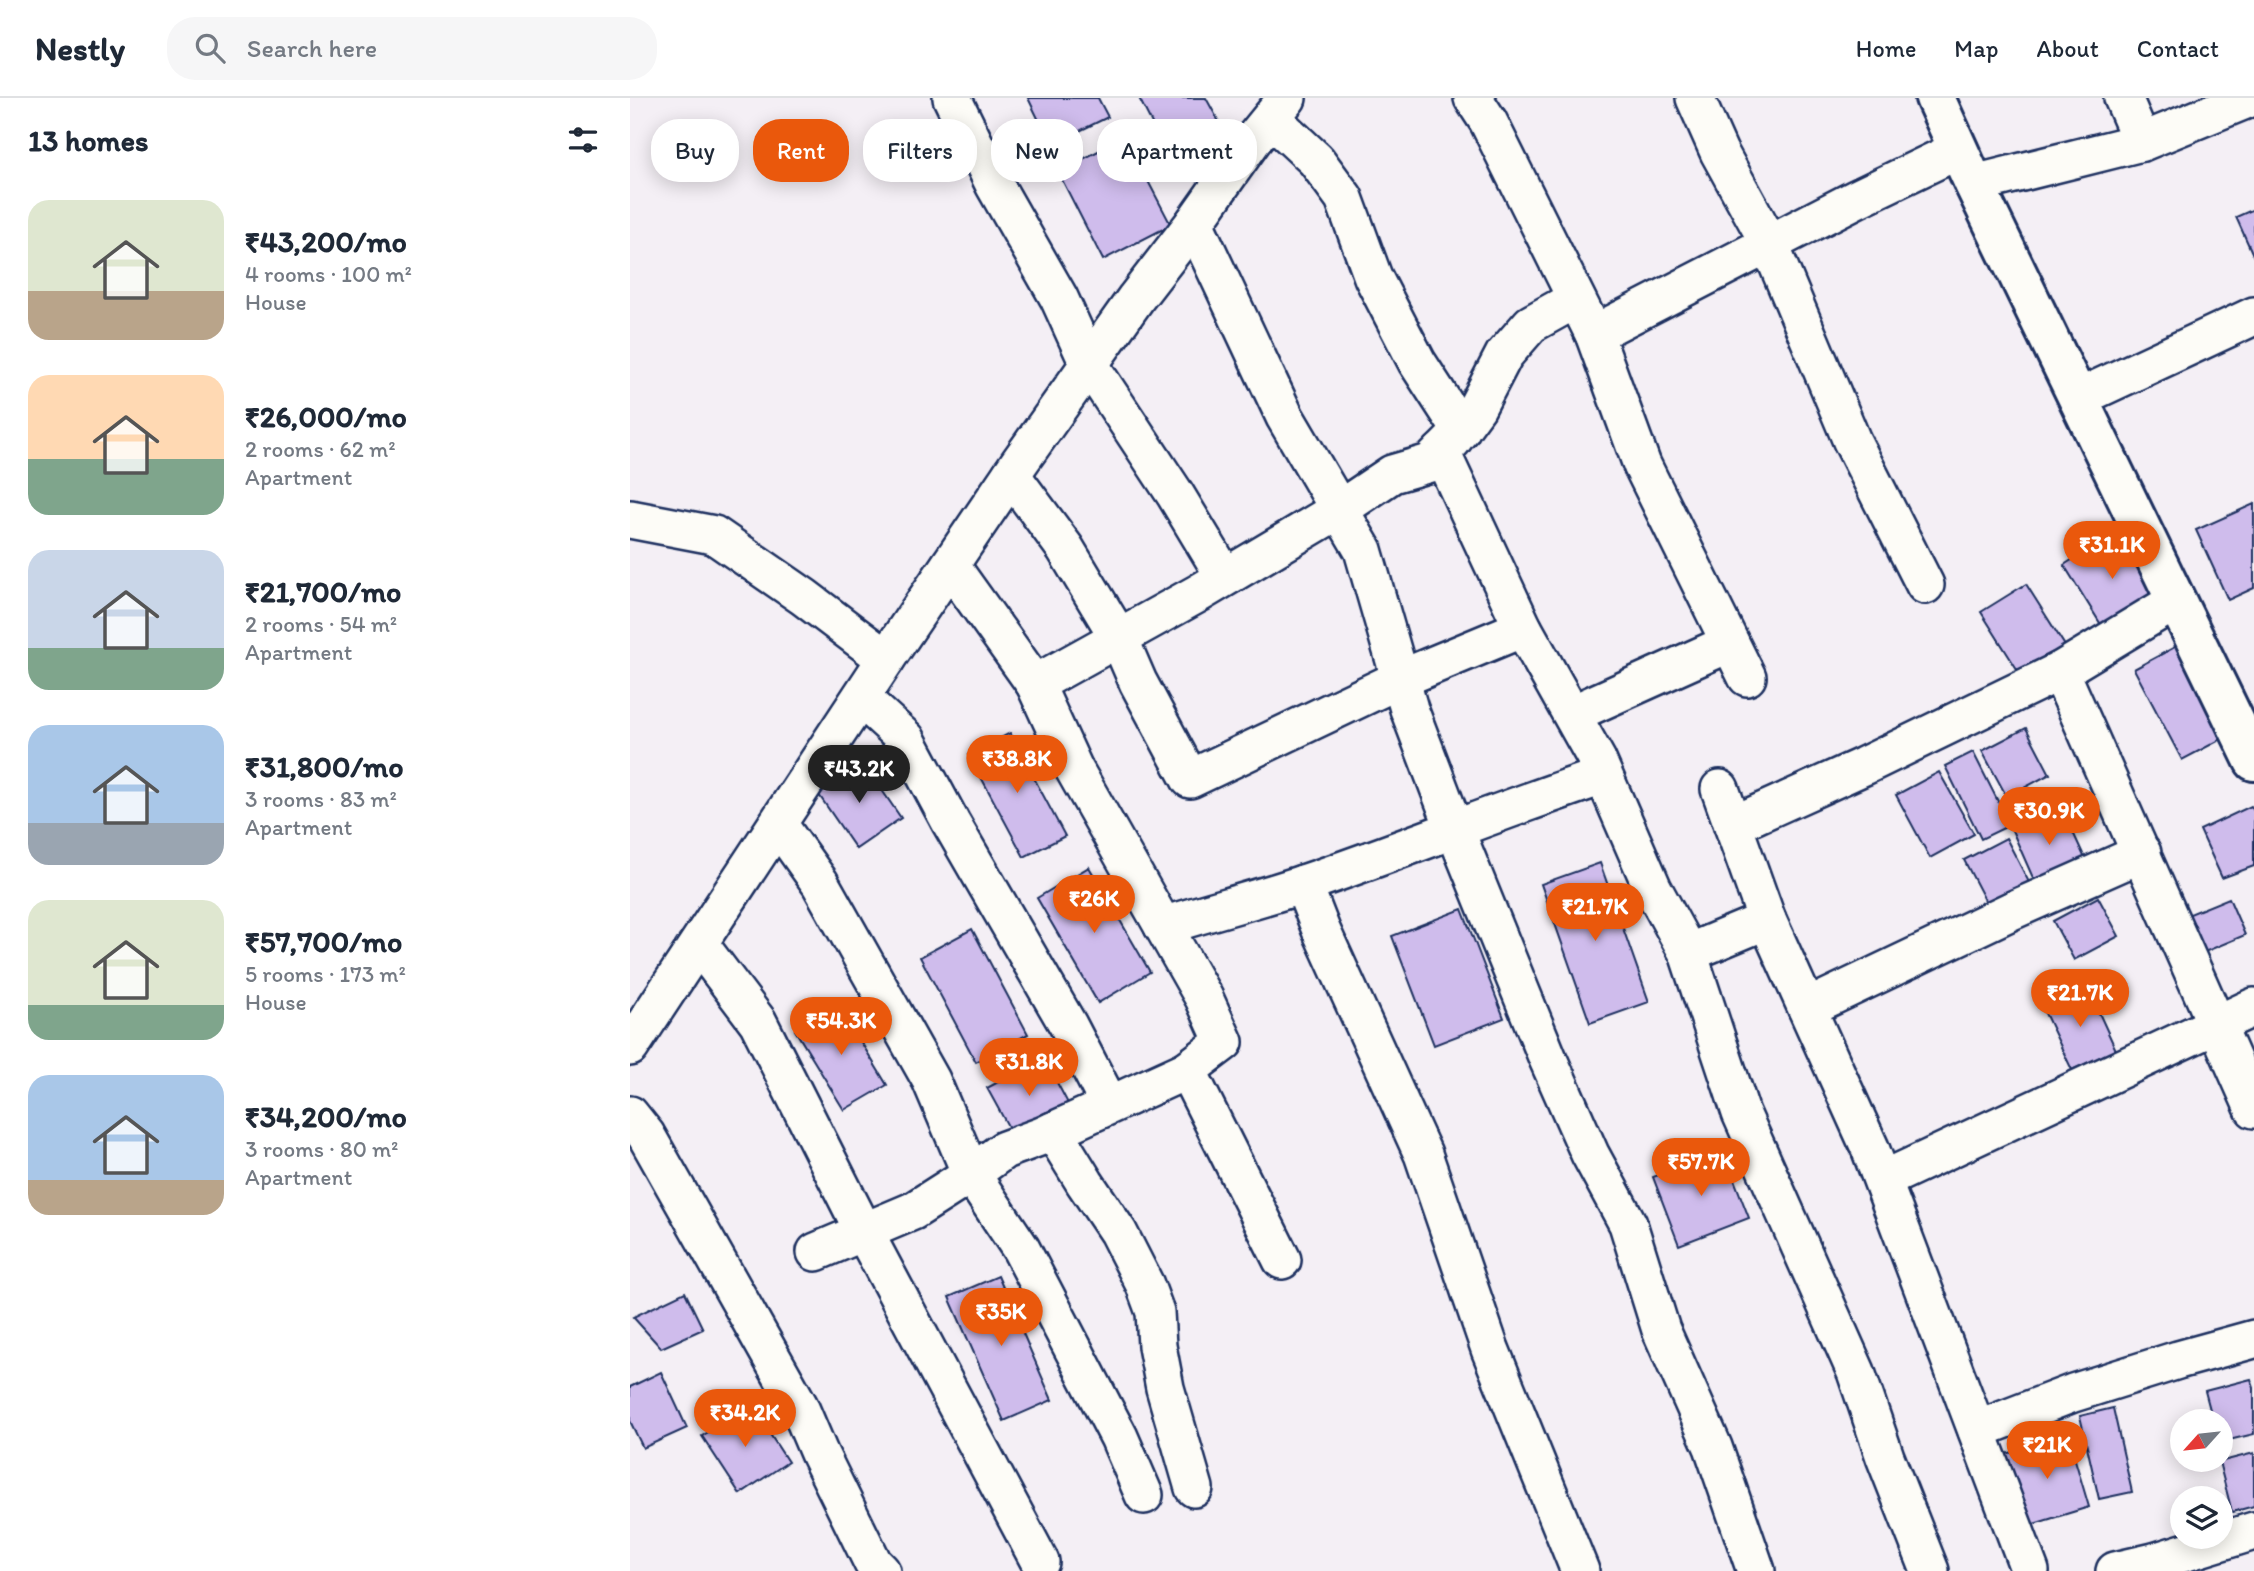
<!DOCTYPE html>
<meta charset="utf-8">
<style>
body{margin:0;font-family:Itim,sans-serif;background:#f6f6f7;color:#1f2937;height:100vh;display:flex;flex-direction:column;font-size:26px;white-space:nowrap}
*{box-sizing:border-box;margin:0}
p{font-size:23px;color:#747a83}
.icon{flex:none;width:38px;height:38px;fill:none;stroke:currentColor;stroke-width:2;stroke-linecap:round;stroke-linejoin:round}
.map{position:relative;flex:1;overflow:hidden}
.drawer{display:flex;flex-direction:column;background:#fff;width:630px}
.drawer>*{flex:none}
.top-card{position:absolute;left:21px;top:21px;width:665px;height:63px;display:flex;gap:14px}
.needle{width:46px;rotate:243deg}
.controls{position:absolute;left:1540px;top:1311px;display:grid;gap:14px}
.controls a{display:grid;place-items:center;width:63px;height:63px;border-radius:50%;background:#fff;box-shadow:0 4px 18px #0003;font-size:35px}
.price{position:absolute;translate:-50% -60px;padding:0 16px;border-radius:24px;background:#ea580c;color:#fff;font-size:23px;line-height:46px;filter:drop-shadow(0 2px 4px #0008)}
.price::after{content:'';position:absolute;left:50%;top:42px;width:21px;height:16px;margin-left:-10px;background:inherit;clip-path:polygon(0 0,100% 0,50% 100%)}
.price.current{background:#222;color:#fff}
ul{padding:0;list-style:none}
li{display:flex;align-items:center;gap:21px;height:175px;padding:0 28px}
li span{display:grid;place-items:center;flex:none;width:196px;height:140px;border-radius:21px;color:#555}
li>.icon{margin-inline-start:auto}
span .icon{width:84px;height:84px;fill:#fffc;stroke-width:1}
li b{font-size:30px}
h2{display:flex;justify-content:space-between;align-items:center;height:84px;padding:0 28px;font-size:30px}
.chip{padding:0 24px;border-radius:28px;background:#fff;box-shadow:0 4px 18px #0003;font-size:24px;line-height:63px}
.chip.current{background:#ea580c;color:#fff}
header{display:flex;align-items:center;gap:42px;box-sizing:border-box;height:98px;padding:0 35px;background:#fff;border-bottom:2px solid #e0e1e3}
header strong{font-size:33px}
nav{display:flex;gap:38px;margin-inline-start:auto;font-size:24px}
.search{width:490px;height:63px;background:#f6f6f7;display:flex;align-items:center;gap:18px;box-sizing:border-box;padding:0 24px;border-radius:28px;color:#747a83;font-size:26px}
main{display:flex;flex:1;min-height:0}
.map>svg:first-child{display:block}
.building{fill:#cfbcec;stroke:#1b2f5e;stroke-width:2}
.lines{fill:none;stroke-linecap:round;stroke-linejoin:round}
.street-casing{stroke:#1b2f5e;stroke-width:42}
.secondary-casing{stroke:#1b2f5e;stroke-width:44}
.street{stroke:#fdfcf7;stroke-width:37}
.secondary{stroke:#fdfcf7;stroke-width:38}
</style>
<header>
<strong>Nestly</strong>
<div class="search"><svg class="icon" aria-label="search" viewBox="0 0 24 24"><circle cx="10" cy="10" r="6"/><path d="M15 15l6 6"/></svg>Search here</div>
<nav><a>Home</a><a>Map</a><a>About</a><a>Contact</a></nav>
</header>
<main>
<section class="drawer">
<h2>13 homes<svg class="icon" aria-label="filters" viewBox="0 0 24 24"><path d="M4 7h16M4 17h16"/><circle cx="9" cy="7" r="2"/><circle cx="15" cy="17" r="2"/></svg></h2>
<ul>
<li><span style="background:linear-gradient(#dfe7d0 65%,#b9a48a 0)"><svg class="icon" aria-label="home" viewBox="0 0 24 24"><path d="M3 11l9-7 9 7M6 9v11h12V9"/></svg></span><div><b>₹43,200/mo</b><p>4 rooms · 100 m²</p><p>House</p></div></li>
<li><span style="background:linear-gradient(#ffd9b3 60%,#7fa58c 0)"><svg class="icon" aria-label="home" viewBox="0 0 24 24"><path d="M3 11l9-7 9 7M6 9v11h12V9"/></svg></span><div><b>₹26,000/mo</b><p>2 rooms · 62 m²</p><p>Apartment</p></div></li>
<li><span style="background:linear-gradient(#c9d6e8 70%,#7fa58c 0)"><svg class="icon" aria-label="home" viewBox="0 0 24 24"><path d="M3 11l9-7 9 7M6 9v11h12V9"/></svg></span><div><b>₹21,700/mo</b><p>2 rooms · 54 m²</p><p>Apartment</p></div></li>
<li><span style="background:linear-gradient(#a9c7e8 70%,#9aa5b1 0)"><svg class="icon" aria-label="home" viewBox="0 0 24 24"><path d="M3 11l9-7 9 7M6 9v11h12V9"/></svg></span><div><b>₹31,800/mo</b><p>3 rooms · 83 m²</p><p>Apartment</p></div></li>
<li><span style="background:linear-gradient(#dfe7d0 75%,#7fa58c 0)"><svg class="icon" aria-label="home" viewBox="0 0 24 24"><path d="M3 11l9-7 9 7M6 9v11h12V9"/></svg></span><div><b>₹57,700/mo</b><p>5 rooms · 173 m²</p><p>House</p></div></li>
<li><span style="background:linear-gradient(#a9c7e8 75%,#b9a48a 0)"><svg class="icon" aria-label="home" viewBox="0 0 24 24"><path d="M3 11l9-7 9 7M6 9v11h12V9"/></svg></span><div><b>₹34,200/mo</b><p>3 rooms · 80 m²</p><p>Apartment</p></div></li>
</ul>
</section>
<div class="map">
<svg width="1624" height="1473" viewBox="0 0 1624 1473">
<rect width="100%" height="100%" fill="#f4eff5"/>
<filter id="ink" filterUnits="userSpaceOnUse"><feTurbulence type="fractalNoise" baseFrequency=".0143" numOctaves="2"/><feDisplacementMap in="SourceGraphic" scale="14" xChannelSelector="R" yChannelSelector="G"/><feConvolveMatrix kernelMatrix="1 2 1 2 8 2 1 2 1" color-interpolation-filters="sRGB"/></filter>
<g filter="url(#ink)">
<g class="building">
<path d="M398,0H468L478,19L421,47Z"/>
<path d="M509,0H576L593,31L539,59Z"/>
<path d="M495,39L541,127L473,162L428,74Z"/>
<path d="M1624,111V159L1606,119Z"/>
<path d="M1624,406V490L1598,502L1566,432Z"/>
<path d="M1488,432L1530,498L1475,533L1434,467Z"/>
<path d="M1396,486L1437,551L1392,579L1351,514Z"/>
<path d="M1554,544L1603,635L1552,662L1504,571Z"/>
<path d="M1396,630L1420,676L1377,699L1352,653Z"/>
<path d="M380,635L435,738L394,759L339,657Z"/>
<path d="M1343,654L1380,727L1351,741L1315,668Z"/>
<path d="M232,663L271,720L226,751L187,694Z"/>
<path d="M1309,674L1344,736L1300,760L1266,697Z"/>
<path d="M1431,708L1458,767L1407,789L1381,730Z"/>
<path d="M1621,708L1624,713V768L1592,780L1570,732Z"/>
<path d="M1376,740L1402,790L1360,812L1334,762Z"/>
<path d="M970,765L1019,904L960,925L911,786Z"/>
<path d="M459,769L520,874L468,905L407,800Z"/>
<path d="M1468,799L1489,838L1444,862L1423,823Z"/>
<path d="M1599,800L1615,837L1565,858L1550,820Z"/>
<path d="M832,811L874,920L804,947L762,838Z"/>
<path d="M342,831L398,936L346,964L290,859Z"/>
<path d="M1458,891L1486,952L1442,972L1413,911Z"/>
<path d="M208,906L257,987L214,1012L165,932Z"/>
<path d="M414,960L441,1011L385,1041L357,990Z"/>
<path d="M1093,1053L1119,1120L1049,1147L1023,1079Z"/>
<path d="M368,1178L422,1302L374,1323L319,1199Z"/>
<path d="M55,1194L73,1231L31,1250L3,1219Z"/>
<path d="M31,1274L57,1330L13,1350L0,1323V1289Z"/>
<path d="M1621,1281L1624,1290V1336L1591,1344V1323H1583L1575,1293Z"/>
<path d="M121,1307L158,1364L110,1396L72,1338Z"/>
<path d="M1483,1310L1502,1394L1469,1401L1450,1318Z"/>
<path d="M1438,1338L1459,1409L1397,1428L1376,1356Z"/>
<path d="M1624,1355V1408L1602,1414L1589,1364Z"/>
</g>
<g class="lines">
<defs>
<g id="street">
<path d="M322,0L364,86L429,200L459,266L545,396L595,479"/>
<path d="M843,0L858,23L964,236L1012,367L1117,579"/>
<path d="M1065,0L1089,54L1139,145L1222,343L1295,487"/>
<path d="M1493,0L1512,44"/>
<path d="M641,20L686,62L714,100L743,179L787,264L831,332"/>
<path d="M1344,86L1512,44L1620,0"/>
<path d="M564,125L655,319L733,452L779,611L825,732L918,961L960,1056L998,1126L1031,1232L1083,1349L1126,1473"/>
<path d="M964,236L1226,101L1328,52"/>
<path d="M1448,300L1624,218"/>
<path d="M811,354L893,530L967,662L1023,791L1058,855L1111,1015L1226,1274L1255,1359L1300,1473"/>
<path d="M381,377L435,450L489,540L508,584L560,681L770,581L893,530"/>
<path d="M0,421L84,437L174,499L256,561"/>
<path d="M320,467L405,586L444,671L574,900L594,944L557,972L652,1162"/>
<path d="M1430,573L1624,1011"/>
<path d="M405,586L569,495L710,411L762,376L800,365L822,343L847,309L874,257L901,226L946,201"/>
<path d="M231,600L276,641L321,725L438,927L479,1006"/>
<path d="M942,616L1100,545"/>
<path d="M148,726L190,785L301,982L341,1076L391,1151L489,1339L514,1397"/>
<path d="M1103,727L1234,668L1430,573L1546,503"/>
<path d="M673,786L691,832L793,1056L860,1251L950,1473"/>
<path d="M1137,822L1240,1050L1400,1473"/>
<path d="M533,828C580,813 629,801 676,785C776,751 873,711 973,678"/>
<path d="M69,846L128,924L234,1134L410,1464"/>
<path d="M1058,855L1137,822L1090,691"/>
<path d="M1177,910L1381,813L1512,755"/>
<path d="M0,949L256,561L389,365L506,200L564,125L622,43L657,0"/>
<path d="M0,1017L16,1037L169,1308L189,1355L243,1465L251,1473"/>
<path d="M423,1033L455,1085L488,1134L515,1187L525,1214L527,1248L535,1290L564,1390"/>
<path d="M1253,1082L1624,909"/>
<path d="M186,1154L283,1113L341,1076L374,1052L412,1038L557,972"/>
<path d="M1347,1332L1443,1295L1548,1262L1624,1241"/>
<path d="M1485,1473L1524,1464L1624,1433"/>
</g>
<path id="secondary" d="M1305,0L1344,86L1624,663"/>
</defs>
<use href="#street" class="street-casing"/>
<use href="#secondary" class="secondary-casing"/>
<use href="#street" class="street"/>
<use href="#secondary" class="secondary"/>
</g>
</g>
</svg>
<div class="controls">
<a><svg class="needle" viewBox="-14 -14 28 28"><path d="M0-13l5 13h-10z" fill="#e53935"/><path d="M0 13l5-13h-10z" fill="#747a83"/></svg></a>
<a><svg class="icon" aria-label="layers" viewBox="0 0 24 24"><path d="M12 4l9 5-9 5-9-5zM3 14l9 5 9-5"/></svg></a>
</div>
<b class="price" style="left:1482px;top:483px">₹31.1K</b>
<b class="price" style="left:387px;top:697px">₹38.8K</b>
<b class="price current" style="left:229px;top:707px">₹43.2K</b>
<b class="price" style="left:1419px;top:749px">₹30.9K</b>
<b class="price" style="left:464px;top:837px">₹26K</b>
<b class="price" style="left:965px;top:845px">₹21.7K</b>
<b class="price" style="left:1450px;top:931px">₹21.7K</b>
<b class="price" style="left:211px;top:959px">₹54.3K</b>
<b class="price" style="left:399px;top:1000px">₹31.8K</b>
<b class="price" style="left:1071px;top:1100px">₹57.7K</b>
<b class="price" style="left:371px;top:1250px">₹35K</b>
<b class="price" style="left:115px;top:1351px">₹34.2K</b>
<b class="price" style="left:1417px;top:1383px">₹21K</b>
<div class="top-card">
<a class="chip">Buy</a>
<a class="chip current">Rent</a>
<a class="chip">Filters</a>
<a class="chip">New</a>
<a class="chip">Apartment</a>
</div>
</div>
</main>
